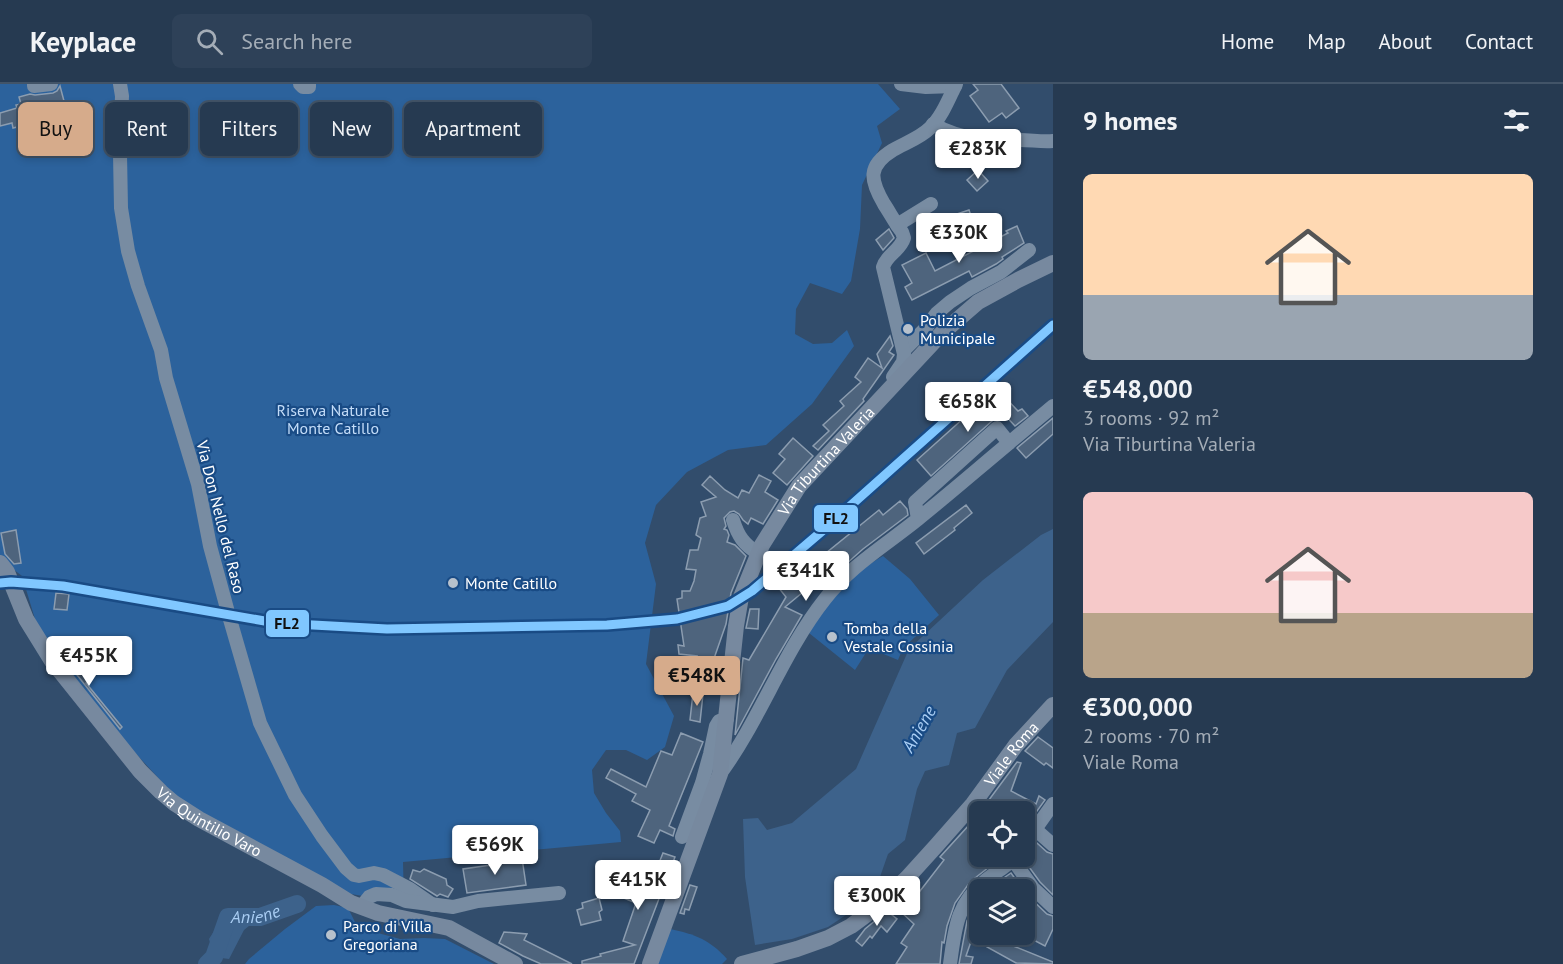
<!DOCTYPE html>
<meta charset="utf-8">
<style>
body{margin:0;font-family:"PT Sans",sans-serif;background:#2e4158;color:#f1f3f6;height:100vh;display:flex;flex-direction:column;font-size:22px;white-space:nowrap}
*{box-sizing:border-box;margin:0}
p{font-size:20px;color:#a4adb7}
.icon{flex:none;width:33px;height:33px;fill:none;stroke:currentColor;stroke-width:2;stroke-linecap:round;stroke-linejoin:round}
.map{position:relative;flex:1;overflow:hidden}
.sheet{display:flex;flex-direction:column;background:#263a51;width:510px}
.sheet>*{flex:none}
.hud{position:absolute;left:18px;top:18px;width:570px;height:54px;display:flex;gap:12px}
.buttons{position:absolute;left:969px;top:717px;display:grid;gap:12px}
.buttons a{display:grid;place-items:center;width:66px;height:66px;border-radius:9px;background:#263a51;box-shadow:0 3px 9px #0003,0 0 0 2px #425468;font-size:30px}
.price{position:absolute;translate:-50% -51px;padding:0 14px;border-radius:6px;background:#fff;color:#222;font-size:20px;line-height:39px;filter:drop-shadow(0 2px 3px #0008)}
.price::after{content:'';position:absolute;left:50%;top:36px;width:18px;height:14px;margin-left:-9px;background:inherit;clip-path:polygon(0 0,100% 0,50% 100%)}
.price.current{background:#d6ab8b;color:#111}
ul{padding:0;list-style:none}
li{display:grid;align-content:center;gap:12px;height:318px;padding:0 30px}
li span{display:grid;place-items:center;height:186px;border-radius:9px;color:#555}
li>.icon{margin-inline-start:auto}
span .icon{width:108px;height:108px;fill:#fffc;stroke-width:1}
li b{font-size:26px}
h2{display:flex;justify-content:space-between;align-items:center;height:72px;padding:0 30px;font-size:26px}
.tag{padding:0 21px;border-radius:9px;background:#263a51;box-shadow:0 3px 9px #0003,0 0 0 2px #425468;font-size:21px;line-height:54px}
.tag.current{background:#d6ab8b;color:#111}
header{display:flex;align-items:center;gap:36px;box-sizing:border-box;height:84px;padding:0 30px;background:#263a51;border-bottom:2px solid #425468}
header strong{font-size:28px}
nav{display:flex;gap:33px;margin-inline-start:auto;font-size:21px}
.search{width:420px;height:54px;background:#2e4158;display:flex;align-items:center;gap:15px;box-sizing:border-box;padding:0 21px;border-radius:9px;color:#a4adb7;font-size:22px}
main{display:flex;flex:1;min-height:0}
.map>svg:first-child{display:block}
.green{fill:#2c629c}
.water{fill:#3d628b}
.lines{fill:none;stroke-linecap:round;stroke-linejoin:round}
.river{stroke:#3d628b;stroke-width:18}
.building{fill:#4e647d;stroke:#8c9db0;stroke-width:1.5}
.minor{stroke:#788ca2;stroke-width:14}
.major{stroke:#77899f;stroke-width:16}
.rail-1-casing{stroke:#194b85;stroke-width:14}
.rail-1{stroke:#80c7ff;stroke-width:9}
.poi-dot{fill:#b7c1cc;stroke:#194b85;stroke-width:2}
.labels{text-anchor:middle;stroke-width:4.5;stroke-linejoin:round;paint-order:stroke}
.poi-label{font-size:16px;fill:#fff;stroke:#194b85;text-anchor:start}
.park-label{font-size:16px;fill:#c4ddf9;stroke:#194b85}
.street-label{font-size:16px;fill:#fff;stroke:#194b85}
.water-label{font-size:18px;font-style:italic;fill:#aacef4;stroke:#194b85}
.line-badge{stroke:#194b85;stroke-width:2}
.pale-badge-label{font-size:16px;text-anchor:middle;font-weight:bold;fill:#111}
</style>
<header>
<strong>Keyplace</strong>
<div class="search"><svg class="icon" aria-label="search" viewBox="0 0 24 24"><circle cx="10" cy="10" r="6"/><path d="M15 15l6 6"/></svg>Search here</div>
<nav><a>Home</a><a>Map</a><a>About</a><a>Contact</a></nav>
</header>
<main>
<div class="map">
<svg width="1053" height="880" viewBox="0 0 1053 880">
<rect width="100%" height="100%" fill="#324d6c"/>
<g class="green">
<path d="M0,0H878L900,25L877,42L882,59L862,101L860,145L851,197L842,210L810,199L796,225L795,250L813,260L832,259L847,246L854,262L812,320L766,361L728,366L687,388L656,421L645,459L656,500L646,580L674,632L665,663L647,676L626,666H606L592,686L594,709L606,729L620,747L621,758L403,778L404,819L351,810L220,741L176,713L126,659L49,561L35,535L22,492L0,475Z"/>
<path d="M883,472L910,495L939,531L903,564L898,576L869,564L855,586L809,549C823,527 838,503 859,487C867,481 875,477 883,472Z"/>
<path d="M334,821L348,824L355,838L378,849L400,855L424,854L445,855L494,880H245L249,875L285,845L316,822Z"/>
<path d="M670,845C695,850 710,856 727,875L722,880H656Z"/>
</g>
<g class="water">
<path d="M1053,445V538L1007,586L975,644L957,649L949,681L925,687L917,705L905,756L888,770L873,813L828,843L792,855L755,861L745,793L743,735L758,734L767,746L792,739L856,685L909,565L983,496L1041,451Z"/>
<path d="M243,825L260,833L244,846L229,875L214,873L209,855L226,828Z"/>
</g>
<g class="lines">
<path class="river" id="s1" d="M207,880L214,873L228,833H260L297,820"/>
</g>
<g class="building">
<path d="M973,0H1001L1019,24L1006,34L1002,29L989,38L970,12L978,6Z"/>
<path d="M60,2L64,17L42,22L45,34L37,36V38L13,44L12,39L0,42V29L17,24L16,21L21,20L19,13L30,10L35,11L53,9L57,7Z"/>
<path d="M978,86L988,97L977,107L967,96Z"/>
<path d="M969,126L973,138L953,145L948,133Z"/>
<path d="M1017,142L1024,159L1002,173L1003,175L996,180L972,193L969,187L912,216L905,203L912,199L902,181L926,169L935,187L1008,149L1006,147Z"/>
<path d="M889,145L894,154L883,166L876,156Z"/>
<path d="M890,252L893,262L889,268L894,271L863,315L864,317L818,366L813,362L829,347L823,341L844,322L840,317L861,298L855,293L868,274L882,284L877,270Z"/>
<path d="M1001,309L1018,327L1022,325L1028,332L1015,342L1002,328L931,392L917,376L975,324L980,330Z"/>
<path d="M1053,334V350L1026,374L1017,364Z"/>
<path d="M793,354L813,372L787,401L773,389L785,375L779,370Z"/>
<path d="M759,391L771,397L765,408L778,416L763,440L751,434L748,440L743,436L739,430L734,427L730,428L724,434L726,442L724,445L727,446L729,451L727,458L735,461L746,472L731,509L726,540L710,586L694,580L697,572L679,570L678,561L684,562L677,515L682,514V507H690L694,497L696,486L686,485L690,466H698L701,454L696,451L700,434L706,432L701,418L716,413L702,401L710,392L725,406L738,414L742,406L749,409Z"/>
<path d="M900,417L907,425L908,431L863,465L836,489L832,484L785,523L802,531L776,575L735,651L743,574L749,576L786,513L778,503L815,475L816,477L879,426L883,431Z"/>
<path d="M966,421L972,429L954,444L955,446L924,470L916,459Z"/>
<path d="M16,446L21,479L14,480L5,470L1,449Z"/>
<path d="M56,509L69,510L67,526L54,525Z"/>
<path d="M750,525H759L758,545L746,544Z"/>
<path d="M70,573L89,596L86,599L122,643L120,645L66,577Z"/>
<path d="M693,609L703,610L700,638L690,636Z"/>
<path d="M681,649L703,658L669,742L675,745L673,752L660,746L654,759L638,752L650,726L632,717L636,710L606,694L611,685L646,703L661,667L672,671Z"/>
<path d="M1038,653L1053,664V684L1046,679L1044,681L1025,667Z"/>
<path d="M1017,678L1021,679L1011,707L1036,720L1039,712L1045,716L1024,745V728H980Z"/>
<path d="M980,729V772H1003L970,798L955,819L947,842L944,859L942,858L940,880H896L907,863L901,859L914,840L901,828L910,815L913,816L944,776L940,773Z"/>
<path d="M1037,759L1047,768L1053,770V811L1040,798L1024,776L1025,772H1032L1029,769Z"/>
<path d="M663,769L675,773L634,880H582V877L601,872L600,870L635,861L623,857L636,819L614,810L622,788L641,796L646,785L655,789Z"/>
<path d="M522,774L526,801L467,809L463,785L498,780V777Z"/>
<path d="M424,785L446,795L447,801L453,805L448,813L440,810L437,812L410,795L413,786L420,788Z"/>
<path d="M1011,789L1023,806H989L995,800Z"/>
<path d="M690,801L697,803L689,826L685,825L684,830L680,829Z"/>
<path d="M1024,808L1047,830L1053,832V845L1045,862L1024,851Z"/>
<path d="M599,814L602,826L599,828L601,836L581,841L577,826L583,824L582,819Z"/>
<path d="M980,815V849L975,846L966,872L973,873L971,880H959L967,837L971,828Z"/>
<path d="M887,827L897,835L887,848L881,842L872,854L870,852L862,862L856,857L865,845Z"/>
<path d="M504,848L527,850L524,856L572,880H541L523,872L499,859Z"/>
<path d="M993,850H1017L1011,861L1053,878V880L1016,879L987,863Z"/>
</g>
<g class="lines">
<g class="minor">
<path d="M34,0V2L51,0"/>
<path d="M120,0L122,12L120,70L121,124L128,167L138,202L161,266L166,294L198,400L210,462L229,532L260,639L295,711L322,752L346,784L354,791L359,792L374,789L383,791L410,805L433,821"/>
<path d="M300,0L303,3H309V0"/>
<path d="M901,0L926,3L955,2"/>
<path d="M933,40C961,56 989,57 1020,56C1031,56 1042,58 1053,57"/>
<path d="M897,141L931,120"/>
<path d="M904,266L925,245L937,229L950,218L971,204L1001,188L1029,166"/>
<path d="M893,293L903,278L904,270L883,183C887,170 900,167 904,154L902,148C895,139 890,129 884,120C870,96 867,82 893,66C905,59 920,54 930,44C942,33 949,14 956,0"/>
<path d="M1009,359L1053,322"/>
<path d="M733,436C738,452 744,461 758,469"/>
<path d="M720,690C760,636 783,568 825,515C850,482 886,461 918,435C949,410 979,384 1009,359L997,344L915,418L918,435"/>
<path d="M1036,746L1053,761"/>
<path d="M682,753L702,699L710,670L716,642L719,637L727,635"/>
<path d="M1024,761L1053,720"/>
<path d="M1013,776L1033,804L1053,823"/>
<path d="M361,823L369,813L376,810L392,811L406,817L453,823L478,817L559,809"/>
<path d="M950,880C955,845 956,820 986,796C995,788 1008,782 1016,772"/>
</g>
<g class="major">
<path id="s2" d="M0,479L7,488L26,535L52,577L140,687L161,708L174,719L199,735L322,801L351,819L378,829L449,844L515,880"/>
<path id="s3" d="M650,880L720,690L736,542L741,513L762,461L799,402L941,250L978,218L1018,196L1053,179"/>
<path id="s4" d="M742,880L797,865L828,854L851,842L874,825L907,794L936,762L973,720L1016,661L1053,621"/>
</g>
<defs>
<path id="rail-1" d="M0,499L11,498L63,502L276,539L387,545L607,541L677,535L728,522L752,507L821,448L1053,241"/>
</defs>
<use href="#rail-1" class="rail-1-casing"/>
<use href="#rail-1" class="rail-1"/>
</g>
<g class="poi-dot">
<circle cx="908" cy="245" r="6"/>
<circle cx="453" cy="499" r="6"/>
<circle cx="832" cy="553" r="6"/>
<circle cx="331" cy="851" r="6"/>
</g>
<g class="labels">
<g class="poi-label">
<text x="920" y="242">Polizia<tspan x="920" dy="18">Municipale</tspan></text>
<text x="465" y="505">Monte Catillo</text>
<text x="844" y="550">Tomba della<tspan x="844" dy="18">Vestale Cossinia</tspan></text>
<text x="343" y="848">Parco di Villa<tspan x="343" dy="18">Gregoriana</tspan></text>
</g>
<g class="park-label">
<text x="333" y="332">Riserva Naturale<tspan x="333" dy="18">Monte Catillo</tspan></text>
</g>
<g class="street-label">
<text dy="6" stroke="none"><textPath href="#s3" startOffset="543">Via Tiburtina Valeria</textPath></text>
<text transform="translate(221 433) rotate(76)" y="6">Via Don Nello del Raso</text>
<text dy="6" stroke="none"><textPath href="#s4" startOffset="352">Viale Roma</textPath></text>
<text dy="6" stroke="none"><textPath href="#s2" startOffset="339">Via Quintilio Varo</textPath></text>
</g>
<g class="water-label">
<text transform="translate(919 645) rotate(-60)" y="6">Aniene</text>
<text dy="6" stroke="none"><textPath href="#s1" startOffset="80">Aniene</textPath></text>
</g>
</g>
<g class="line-badge">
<rect x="813" y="420" width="46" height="29" rx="6" fill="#80c7ff"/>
<rect x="265" y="525" width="45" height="29" rx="6" fill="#80c7ff"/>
</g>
<g class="pale-badge-label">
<text x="836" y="440">FL2</text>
<text x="287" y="545">FL2</text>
</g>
</svg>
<div class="buttons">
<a><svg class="icon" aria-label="locate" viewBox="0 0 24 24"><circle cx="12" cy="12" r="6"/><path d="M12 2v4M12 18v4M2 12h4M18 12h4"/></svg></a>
<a><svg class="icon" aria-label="layers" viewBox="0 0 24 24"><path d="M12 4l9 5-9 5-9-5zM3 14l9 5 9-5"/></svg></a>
</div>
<b class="price" style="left:978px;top:96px">€283K</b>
<b class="price" style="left:959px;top:180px">€330K</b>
<b class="price" style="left:968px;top:349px">€658K</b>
<b class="price" style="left:806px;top:518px">€341K</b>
<b class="price" style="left:89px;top:603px">€455K</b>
<b class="price current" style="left:697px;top:623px">€548K</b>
<b class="price" style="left:495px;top:792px">€569K</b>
<b class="price" style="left:638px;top:827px">€415K</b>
<b class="price" style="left:877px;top:843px">€300K</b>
<div class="hud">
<a class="tag current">Buy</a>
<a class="tag">Rent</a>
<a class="tag">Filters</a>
<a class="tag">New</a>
<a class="tag">Apartment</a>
</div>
</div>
<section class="sheet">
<h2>9 homes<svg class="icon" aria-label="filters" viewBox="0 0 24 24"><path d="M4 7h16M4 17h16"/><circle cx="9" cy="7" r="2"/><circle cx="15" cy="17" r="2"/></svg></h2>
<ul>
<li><span style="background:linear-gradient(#ffd9b3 65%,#9aa5b1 0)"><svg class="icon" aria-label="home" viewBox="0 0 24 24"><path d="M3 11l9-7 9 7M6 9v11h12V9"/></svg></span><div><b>€548,000</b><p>3 rooms · 92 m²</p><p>Via Tiburtina Valeria</p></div></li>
<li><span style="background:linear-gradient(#f6c9c9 65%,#b9a48a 0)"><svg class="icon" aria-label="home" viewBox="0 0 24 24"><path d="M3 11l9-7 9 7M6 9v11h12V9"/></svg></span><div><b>€300,000</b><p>2 rooms · 70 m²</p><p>Viale Roma</p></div></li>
</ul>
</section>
</main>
